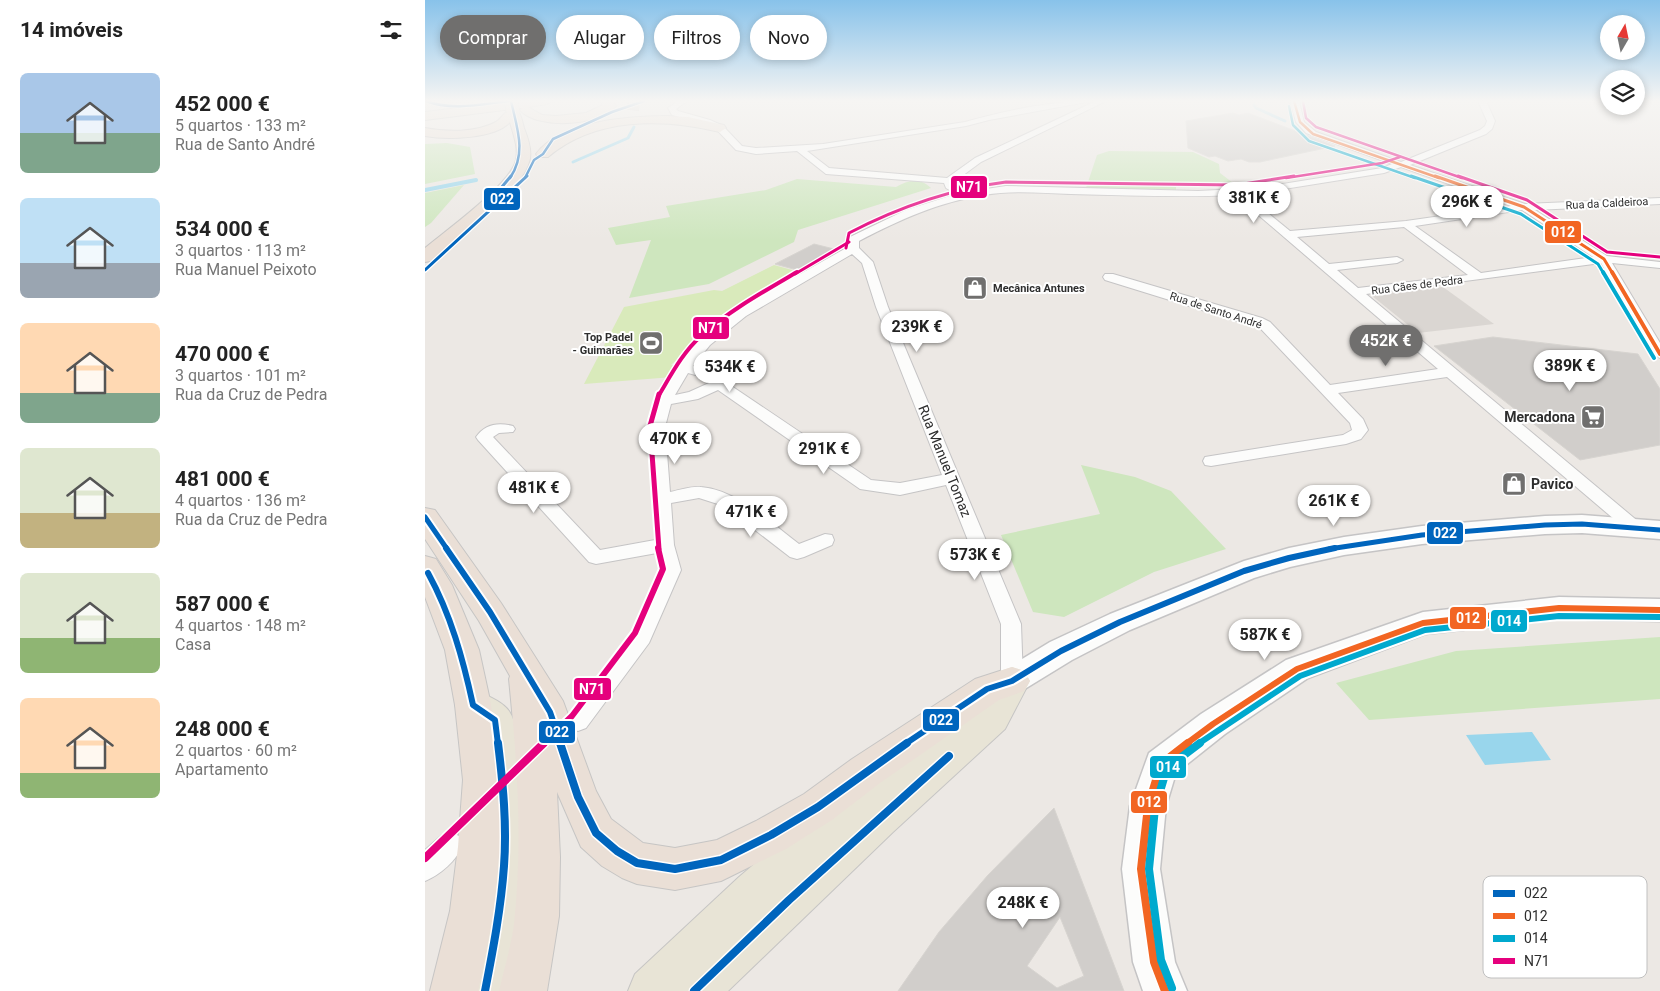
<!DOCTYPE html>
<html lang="pt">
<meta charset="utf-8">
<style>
body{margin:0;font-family:Roboto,sans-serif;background:#f6f6f6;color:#222;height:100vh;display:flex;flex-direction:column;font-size:19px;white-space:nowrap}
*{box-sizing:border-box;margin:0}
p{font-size:16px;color:#767676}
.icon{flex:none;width:28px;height:28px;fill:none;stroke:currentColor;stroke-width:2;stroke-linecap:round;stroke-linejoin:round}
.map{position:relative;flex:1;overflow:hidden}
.details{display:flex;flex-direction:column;background:#fff;width:425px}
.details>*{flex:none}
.banner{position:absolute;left:15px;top:15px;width:475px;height:45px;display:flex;gap:10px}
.needle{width:32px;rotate:9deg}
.controls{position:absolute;left:1175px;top:15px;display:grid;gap:10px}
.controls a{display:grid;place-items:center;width:45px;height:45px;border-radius:50%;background:#fff;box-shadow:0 2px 8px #0003;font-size:25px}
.price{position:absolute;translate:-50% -42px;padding:0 11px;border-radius:18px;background:#fff;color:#222;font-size:16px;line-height:32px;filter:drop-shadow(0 1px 2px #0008)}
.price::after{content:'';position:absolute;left:50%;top:30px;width:15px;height:11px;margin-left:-8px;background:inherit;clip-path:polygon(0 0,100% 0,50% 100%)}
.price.current{background:#706f6e;color:#fff}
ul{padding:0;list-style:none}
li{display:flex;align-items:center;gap:15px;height:125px;padding:0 20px}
li span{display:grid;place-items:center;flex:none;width:140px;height:100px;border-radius:8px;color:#555}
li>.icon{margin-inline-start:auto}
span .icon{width:60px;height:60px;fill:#fffc;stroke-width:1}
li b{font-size:21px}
h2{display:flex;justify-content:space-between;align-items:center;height:60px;padding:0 20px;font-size:21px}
.chip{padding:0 18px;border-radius:22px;background:#fff;box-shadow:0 2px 8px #0003;font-size:18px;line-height:45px}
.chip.current{background:#706f6e;color:#fff}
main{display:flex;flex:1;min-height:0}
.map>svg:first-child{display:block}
.green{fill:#cee6be}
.pitch{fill:#d9eabb}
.plaza{fill:#dad6d2}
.water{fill:#99d6ec}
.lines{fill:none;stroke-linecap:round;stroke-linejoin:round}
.stream-far1{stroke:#99d6ec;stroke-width:3}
.stream{stroke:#99d6ec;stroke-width:4}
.building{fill:#d1cecb;stroke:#d7d4d0;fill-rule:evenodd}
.highway-tunnel{stroke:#c6c3c0;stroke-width:13;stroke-dasharray:13 6;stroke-linecap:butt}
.street-casing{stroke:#c5c4c5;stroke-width:2}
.secondary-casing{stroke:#c5c4c5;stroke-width:3}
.primary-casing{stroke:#c6c5c4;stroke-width:2}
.highway-casing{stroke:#c6c5c4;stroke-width:2}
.street{fill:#fcfcfb;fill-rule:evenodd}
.secondary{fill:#fcfcfb;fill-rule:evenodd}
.primary{fill:#e8e4d6;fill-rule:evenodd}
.highway{fill:#eadfd6;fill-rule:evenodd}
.highway-bridge-casing{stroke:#c6c5c4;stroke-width:14;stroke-linecap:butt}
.highway-bridge{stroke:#eadfd6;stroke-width:13}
.bus-1-far4-casing{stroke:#fff;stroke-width:4.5}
.bus-1-far3-casing{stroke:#fff;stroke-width:5.5}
.bus-1-far2-casing{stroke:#fff;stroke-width:9}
.bus-1-far1-casing{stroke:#fff;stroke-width:10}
.bus-1-casing{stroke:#fff;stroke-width:11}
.bus-2-far4-casing{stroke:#fff;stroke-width:4.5}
.bus-2-far3-casing{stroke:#fff;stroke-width:5.5}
.bus-2-far2-casing{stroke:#fff;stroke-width:7}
.bus-2-far1-casing{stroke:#fff;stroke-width:10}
.bus-2-casing{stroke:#fff;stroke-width:11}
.bus-3-far4-casing{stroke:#fff;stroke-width:4.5}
.bus-3-far3-casing{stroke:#fff;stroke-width:5.5}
.bus-3-far2-casing{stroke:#fff;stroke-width:7}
.bus-3-far1-casing{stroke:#fff;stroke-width:10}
.bus-3-casing{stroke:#fff;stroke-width:11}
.bus-4-far5-casing{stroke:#fff;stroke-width:4.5}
.bus-4-far4-casing{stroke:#fff;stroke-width:5.5}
.bus-4-far3-casing{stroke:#fff;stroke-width:7}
.bus-4-far2-casing{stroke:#fff;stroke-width:9}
.bus-4-far1-casing{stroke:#fff;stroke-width:10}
.bus-4-casing{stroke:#fff;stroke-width:11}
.bus-1-far4{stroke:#0065bd;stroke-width:2.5}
.bus-1-far3{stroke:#0065bd;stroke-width:3}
.bus-1-far2{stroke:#0065bd;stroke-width:5}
.bus-1-far1{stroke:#0065bd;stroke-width:6}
.bus-1{stroke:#0065bd;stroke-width:8}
.bus-2-far4{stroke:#f26522;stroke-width:2.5}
.bus-2-far3{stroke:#f26522;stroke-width:3}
.bus-2-far2{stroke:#f26522;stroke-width:4}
.bus-2-far1{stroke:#f26522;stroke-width:6}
.bus-2{stroke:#f26522;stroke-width:8}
.bus-3-far4{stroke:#00a9ce;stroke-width:2.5}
.bus-3-far3{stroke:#00a9ce;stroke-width:3}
.bus-3-far2{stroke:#00a9ce;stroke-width:4}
.bus-3-far1{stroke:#00a9ce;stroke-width:6}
.bus-3{stroke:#00a9ce;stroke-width:8}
.bus-4-far5{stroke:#e5007d;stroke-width:2.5}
.bus-4-far4{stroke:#e5007d;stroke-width:3}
.bus-4-far3{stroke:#e5007d;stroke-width:4}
.bus-4-far2{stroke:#e5007d;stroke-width:5}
.bus-4-far1{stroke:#e5007d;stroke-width:6}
.bus-4{stroke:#e5007d;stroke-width:8}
.labels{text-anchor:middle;stroke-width:4;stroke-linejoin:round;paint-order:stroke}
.far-street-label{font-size:11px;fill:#2e2e2e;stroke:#fff}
.far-poi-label{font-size:11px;font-weight:bold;fill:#2e2e2e;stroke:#fff;text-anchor:start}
.poi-label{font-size:14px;font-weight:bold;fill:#2e2e2e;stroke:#fff;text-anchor:end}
.street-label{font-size:14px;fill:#2e2e2e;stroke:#fff}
.key{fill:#fff;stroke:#c0c0c0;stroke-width:1}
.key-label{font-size:14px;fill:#2e2e2e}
.line-badge{stroke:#fff;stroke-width:2}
.badge-label{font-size:14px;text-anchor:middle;font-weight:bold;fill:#fff}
</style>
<main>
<section class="details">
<h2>14 imóveis<svg class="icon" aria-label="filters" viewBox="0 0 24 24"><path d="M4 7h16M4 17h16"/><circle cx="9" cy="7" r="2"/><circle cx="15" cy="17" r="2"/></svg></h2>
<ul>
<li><span style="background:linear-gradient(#a9c7e8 60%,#7fa58c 0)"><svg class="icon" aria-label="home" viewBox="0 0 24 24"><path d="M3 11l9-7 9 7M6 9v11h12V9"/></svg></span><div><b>452 000 €</b><p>5 quartos · 133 m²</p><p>Rua de Santo André</p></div></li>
<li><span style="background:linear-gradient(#bfe0f5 65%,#9aa5b1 0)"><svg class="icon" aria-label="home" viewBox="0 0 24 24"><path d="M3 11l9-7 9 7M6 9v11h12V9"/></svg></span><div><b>534 000 €</b><p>3 quartos · 113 m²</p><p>Rua Manuel Peixoto</p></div></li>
<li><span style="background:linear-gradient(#ffd9b3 70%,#7fa58c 0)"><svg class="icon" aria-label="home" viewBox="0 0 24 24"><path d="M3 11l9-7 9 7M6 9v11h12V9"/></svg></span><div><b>470 000 €</b><p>3 quartos · 101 m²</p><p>Rua da Cruz de Pedra</p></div></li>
<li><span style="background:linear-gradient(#dfe7d0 65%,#c2b280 0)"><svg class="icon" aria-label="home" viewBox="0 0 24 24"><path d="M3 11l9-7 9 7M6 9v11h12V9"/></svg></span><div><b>481 000 €</b><p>4 quartos · 136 m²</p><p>Rua da Cruz de Pedra</p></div></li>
<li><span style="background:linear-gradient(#dfe7d0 65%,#8fb573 0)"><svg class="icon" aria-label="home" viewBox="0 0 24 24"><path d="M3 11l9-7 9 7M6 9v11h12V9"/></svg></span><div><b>587 000 €</b><p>4 quartos · 148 m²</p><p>Casa</p></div></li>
<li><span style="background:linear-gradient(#ffd9b3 75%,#8fb573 0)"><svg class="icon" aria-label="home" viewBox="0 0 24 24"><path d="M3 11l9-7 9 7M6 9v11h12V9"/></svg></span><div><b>248 000 €</b><p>2 quartos · 60 m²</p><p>Apartamento</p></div></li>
</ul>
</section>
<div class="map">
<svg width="1235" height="991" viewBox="0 0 1235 991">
<rect width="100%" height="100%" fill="#ece8e4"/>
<g class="green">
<path d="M22,143L45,147L50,174L0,184V144Z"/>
<path d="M684,151L768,152L794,164L795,173L808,183L751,186V190L661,188L672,155Z"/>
<path d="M372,179L471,187C483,180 495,177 506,188L373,230L369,242L284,284L204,298L226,240L191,245L183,228L245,217L241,206L341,190Z"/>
<path d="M39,185L6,223L0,227V193Z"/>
<path d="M656,465L710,477L746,491L801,549L729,572L639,617L608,612L576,535L675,514Z"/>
<path d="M1235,637V699L944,720L911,683L1031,651Z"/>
</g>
<path class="pitch" d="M349,265L378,273L295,320L246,365L254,366L248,377L159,384L199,307L289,290L297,291Z"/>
<path class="plaza" d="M1018,287L1069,324L993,333L946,295Z"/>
<path class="water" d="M1107,732L1126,760L1060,765L1041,735Z"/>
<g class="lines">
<g class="stream-far1">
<path d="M829,105L831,108L860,121"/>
<path d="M148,162L203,138L209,127"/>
</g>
<path class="stream" d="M0,190L51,180"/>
</g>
<g class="building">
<path d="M808,113L814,115L823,113L910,146L835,162H824L816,159L803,161L790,156L784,157L763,148L761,121Z"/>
<path d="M389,244L413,250L376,271L350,264Z"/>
<path d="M1068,337L1213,354L1235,389V445L1155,460L1009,346Z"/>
<path d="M629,808L699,991H473L514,932L563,875ZM635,917L659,976L632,988L602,966Z"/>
</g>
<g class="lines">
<path class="highway-tunnel" d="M202,103L216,105"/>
<defs>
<g id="street">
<path d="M253,101H262L251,109L253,111L285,120L298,126L317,146L331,148L398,144L540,122C579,111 626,101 667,101L564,120L541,126L382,151L404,168L522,178L550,158L671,101H681L556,162L529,182V185L541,192L581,186L773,191L833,188L957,168L967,164L881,133L871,122L865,101H874L879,122L891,132L976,162L1055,130L1060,126L1062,121L1053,101H1061L1070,121L1067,129L1061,134L985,165L1100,204L1235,198V204L1110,210L1182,256L1235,262V268L1187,263L1235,343V358L1228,354L1176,263L941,294L1215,523L1218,527L1215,531L1209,533L1203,531L1022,377L913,393L938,419L943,430L936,439L921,444L786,466L780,465L778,461L780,457L786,456L918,435L927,430L925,423L835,328L680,280L678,277L680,274H688L837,318L845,322L905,385L1013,369L810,195C755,198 701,195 646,194C617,193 587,190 559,195C514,202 474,220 434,241V248L448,262L463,307L596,624L598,681L595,687L587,690L579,687L576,681V624L521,485L475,495L435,489L293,390L273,399L246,404L240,427L245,492C255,490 267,486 276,487C312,490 346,523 374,544L400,534L407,535L409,540L407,545L379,557L372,559L365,557L299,506L274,498L246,503L249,545L256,570L224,643L161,728L153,731L145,728L141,721L145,714L208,633L236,570L232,553L171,564L164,562L53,440L51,437C60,424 73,422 88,426L90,429L88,432L74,433L68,437L175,550L230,540L224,427L231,401L252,368L275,339L311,310L423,247L425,237L481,210L531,194L521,188L519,183L401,174L372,151L331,154L311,150L292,130L279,124L247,115L243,108ZM976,167L1086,206L981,221L865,231L821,195L959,173ZM1097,210L1168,257L1056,273L990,226ZM979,227L1043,275L933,288L912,270L972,263L978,260L972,257L904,264L872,237ZM427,254L437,263L451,307L517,475L475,483L446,480L299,381L288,371L268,366L285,345L321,316ZM263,373L278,377L284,383L264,392L250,395Z"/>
<path d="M25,832L34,836L38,845C32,860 15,875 0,881V850L16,836Z"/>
</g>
<g id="secondary">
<path d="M1157,515L1235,521V539L1157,533L1120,534L997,544L919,555L865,567L829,578L705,630L647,660L598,690L587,694L576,690L571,681L576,672L625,642L685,614L819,561L864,548L919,537L997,526L1120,516Z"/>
<path d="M1134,597L1235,599V621L1134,619L1000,634L883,678L800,734L751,773L741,806L735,869L750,962L762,991H718L708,962L697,869L705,806L724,753L776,714L861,660L998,612Z"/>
</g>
<g id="primary">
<path d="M587,667L599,671L605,681L580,729L468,832L303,991H203L210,974L314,877L386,816L498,729L511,725L525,732L554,707L575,671Z"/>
<path d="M48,690C59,694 77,701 84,711C92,723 92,741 94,755C105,840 98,907 84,991H36C46,943 57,895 59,847C61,807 57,767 53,728L35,716L30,705L35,694Z"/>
</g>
<g id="highway">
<path d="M93,101H128L122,104L103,107L117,115L131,116L161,113L178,105L175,101H187L191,106C175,126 112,130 95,110L97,108L89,109C96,111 97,121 99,128C103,138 108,152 104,162C96,192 31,240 6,261L0,262V248C20,231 86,184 91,160C94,148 88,134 85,122C70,139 21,140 0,136V128C21,132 51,133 71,122C77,118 79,112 86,109L0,120V112Z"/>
<path d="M242,116L263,117L299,125L301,128L295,132C238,118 170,117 123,157H113L111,154C135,121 204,116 242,116Z"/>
<path d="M0,508L10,510L76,603L138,701L171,791L186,819L218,843L250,848L292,840L331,821L379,794L427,759L550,679L587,667L599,671L605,681L599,691L574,700L455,783L407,820L361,849L296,881L250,890L212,884L197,878L177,866L156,847L132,792L135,857L134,916L122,991H74C79,969 86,947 89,924C98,843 92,759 84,679L85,676L54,621L0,539Z"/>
<path d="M0,556L11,559L27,585L54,650L66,705L78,780L75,847L69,911L53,991H5L25,911L33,847L38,780L30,705L20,650L0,597Z"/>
</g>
</defs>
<use href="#street" class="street-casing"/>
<use href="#secondary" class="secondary-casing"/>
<use href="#primary" class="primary-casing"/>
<use href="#highway" class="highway-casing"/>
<use href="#street" class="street"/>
<use href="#secondary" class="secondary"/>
<use href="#primary" class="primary"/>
<use href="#highway" class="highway"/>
<defs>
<path id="highway-bridge" d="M86,101L88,112"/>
</defs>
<use href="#highway-bridge" class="highway-bridge-casing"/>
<use href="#highway-bridge" class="highway-bridge"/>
<defs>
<g id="bus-1-far4">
<path d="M1,101C27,111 57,104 84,101"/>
<path d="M85,178C102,153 92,128 86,101"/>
<path d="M100,178L109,160L118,154L128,139L187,112L219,101"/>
</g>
<g id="bus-1-far3">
<path d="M71,194L86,176"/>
<path d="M0,270L102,176"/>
</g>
<g id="bus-1-far2">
<path d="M0,517L22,549"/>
<path d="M904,549L997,535L1120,525L1157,524L1235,530"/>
</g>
<g id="bus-1-far1">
<path d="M21,548L65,612L125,712L136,744"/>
<path d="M3,573C26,615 38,659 48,705L70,720L73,744"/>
<path d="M480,744L562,689L587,681L636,651L695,622L819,571L864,558L910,548"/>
</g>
<g id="bus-1">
<path d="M135,743L153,797L171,833L192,851L212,863L250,869L296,860L346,835L393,807L482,743"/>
<path d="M60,991C68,950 76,908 79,866C82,825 78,784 73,743"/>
<path d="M269,991L364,900L524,756"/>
</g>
<path id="bus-2-far4" d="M869,101L875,122L888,134L1014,178"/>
<path id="bus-2-far3" d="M1010,176L1099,207L1179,259L1188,274"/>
<path id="bus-2-far2" d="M1187,272L1235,354"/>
<path id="bus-2-far1" d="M761,744L788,724L872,669L998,623L1134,608L1235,610"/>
<path id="bus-2" d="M740,991L729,962L716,869L723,806L736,764L763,743"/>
<path id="bus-3-far4" d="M864,106L868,125L884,141L990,178"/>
<path id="bus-3-far3" d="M986,176L1096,214L1173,264L1179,274"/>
<path id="bus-3-far2" d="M1178,272L1229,358"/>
<path id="bus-3-far1" d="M773,744L875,676L1000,630L1134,616L1235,617"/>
<path id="bus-3" d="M747,988L736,960L724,869L730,808L742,768L775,743"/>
<g id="bus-4-far5">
<path d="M878,101L881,118L891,127L1037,178"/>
<path d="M861,178L957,163L975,157"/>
</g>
<g id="bus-4-far4">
<path d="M1033,176L1102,200L1182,252L1235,257"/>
<path d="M421,248L424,233C474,207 525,189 581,182L812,185L869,176"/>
<path d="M370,274L424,242"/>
</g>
<path id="bus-4-far3" d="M234,395C246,375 258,352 276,336C305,310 338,292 372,272"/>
<path id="bus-4-far2" d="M234,549L225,426L234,394"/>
<path id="bus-4-far1" d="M118,744L147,716L210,633L238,569L233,548"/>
<path id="bus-4" d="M0,858L119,743"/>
</defs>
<use href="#bus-1-far4" class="bus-1-far4-casing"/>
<use href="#bus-1-far3" class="bus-1-far3-casing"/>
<use href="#bus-1-far2" class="bus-1-far2-casing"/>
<use href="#bus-1-far1" class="bus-1-far1-casing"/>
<use href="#bus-1" class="bus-1-casing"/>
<use href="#bus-2-far4" class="bus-2-far4-casing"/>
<use href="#bus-2-far3" class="bus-2-far3-casing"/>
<use href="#bus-2-far2" class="bus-2-far2-casing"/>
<use href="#bus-2-far1" class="bus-2-far1-casing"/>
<use href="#bus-2" class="bus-2-casing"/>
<use href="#bus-3-far4" class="bus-3-far4-casing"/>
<use href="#bus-3-far3" class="bus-3-far3-casing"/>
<use href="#bus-3-far2" class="bus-3-far2-casing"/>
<use href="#bus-3-far1" class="bus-3-far1-casing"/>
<use href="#bus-3" class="bus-3-casing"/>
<use href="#bus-4-far5" class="bus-4-far5-casing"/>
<use href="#bus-4-far4" class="bus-4-far4-casing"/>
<use href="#bus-4-far3" class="bus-4-far3-casing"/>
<use href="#bus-4-far2" class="bus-4-far2-casing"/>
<use href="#bus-4-far1" class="bus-4-far1-casing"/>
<use href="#bus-4" class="bus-4-casing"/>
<use href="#bus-1-far4" class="bus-1-far4"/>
<use href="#bus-1-far3" class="bus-1-far3"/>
<use href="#bus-1-far2" class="bus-1-far2"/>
<use href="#bus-1-far1" class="bus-1-far1"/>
<use href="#bus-1" class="bus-1"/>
<use href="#bus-2-far4" class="bus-2-far4"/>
<use href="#bus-2-far3" class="bus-2-far3"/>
<use href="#bus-2-far2" class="bus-2-far2"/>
<use href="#bus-2-far1" class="bus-2-far1"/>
<use href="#bus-2" class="bus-2"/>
<use href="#bus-3-far4" class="bus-3-far4"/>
<use href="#bus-3-far3" class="bus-3-far3"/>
<use href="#bus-3-far2" class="bus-3-far2"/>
<use href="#bus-3-far1" class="bus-3-far1"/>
<use href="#bus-3" class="bus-3"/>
<use href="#bus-4-far5" class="bus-4-far5"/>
<use href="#bus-4-far4" class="bus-4-far4"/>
<use href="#bus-4-far3" class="bus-4-far3"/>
<use href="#bus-4-far2" class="bus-4-far2"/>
<use href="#bus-4-far1" class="bus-4-far1"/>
<use href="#bus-4" class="bus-4"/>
</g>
<linearGradient id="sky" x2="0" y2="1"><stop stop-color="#88c2ea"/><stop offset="0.42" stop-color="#f6f5f3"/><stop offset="1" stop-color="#f6f5f3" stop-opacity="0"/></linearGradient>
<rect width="1235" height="240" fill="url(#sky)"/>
<defs>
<symbol id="shop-square" viewBox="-11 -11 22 22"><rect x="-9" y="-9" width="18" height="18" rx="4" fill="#706f6e" stroke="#fff"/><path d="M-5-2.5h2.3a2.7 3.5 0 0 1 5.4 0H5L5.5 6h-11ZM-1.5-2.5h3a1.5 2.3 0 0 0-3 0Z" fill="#fff"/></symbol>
<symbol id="stadium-square" viewBox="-11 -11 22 22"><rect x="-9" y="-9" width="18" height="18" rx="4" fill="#706f6e" stroke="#fff"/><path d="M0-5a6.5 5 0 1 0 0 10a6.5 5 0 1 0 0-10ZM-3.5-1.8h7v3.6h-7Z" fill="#fff"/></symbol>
<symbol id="supermarket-square" viewBox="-11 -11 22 22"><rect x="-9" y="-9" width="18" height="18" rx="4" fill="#706f6e" stroke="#fff"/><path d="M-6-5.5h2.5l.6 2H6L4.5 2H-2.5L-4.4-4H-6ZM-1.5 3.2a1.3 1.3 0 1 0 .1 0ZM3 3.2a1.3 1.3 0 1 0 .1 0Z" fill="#fff"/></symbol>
</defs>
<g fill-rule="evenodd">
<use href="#shop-square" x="536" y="274" width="28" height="28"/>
<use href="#stadium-square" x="212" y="329" width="28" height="28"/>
<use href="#supermarket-square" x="1154" y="403" width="28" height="28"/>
<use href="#shop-square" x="1075" y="470" width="28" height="28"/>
</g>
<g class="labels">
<g class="far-street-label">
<text transform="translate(1182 203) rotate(-3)" y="4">Rua da Caldeiroa</text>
<text transform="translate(992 285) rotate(-7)" y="4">Rua Cães de Pedra</text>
<text transform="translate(791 310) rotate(18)" y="4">Rua de Santo André</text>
</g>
<g class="far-poi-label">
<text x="568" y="292">Mecânica Antunes</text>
<text x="208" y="341" text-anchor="end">Top Padel<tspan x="208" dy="13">- Guimarães</tspan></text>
</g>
<g class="poi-label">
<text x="1150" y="422">Mercadona</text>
<text x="1106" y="489" text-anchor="start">Pavico</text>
</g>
<g class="street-label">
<text transform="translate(520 461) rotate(68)" y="5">Rua Manuel Tomaz</text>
</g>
</g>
<rect x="1058" y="876" width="164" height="102" rx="8" class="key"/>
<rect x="1068" y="890" width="22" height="7" fill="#0065bd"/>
<rect x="1068" y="913" width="22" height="6" fill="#f26522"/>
<rect x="1068" y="935" width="22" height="7" fill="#00a9ce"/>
<rect x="1068" y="958" width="22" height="6" fill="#e5007d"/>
<g class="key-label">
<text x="1099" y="898">022</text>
<text x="1099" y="921">012</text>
<text x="1099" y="943">014</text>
<text x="1099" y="966">N71</text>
</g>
<g class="line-badge">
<rect x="525" y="175" width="38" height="24" rx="5" fill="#e5007d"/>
<rect x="58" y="187" width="38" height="24" rx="5" fill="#0065bd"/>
<rect x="1119" y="220" width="38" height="24" rx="5" fill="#f26522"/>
<rect x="267" y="316" width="38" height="24" rx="5" fill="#e5007d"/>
<rect x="1001" y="521" width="38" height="24" rx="5" fill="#0065bd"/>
<rect x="1024" y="606" width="38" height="24" rx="5" fill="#f26522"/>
<rect x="1065" y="609" width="38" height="24" rx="5" fill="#00a9ce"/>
<rect x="148" y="677" width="39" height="24" rx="5" fill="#e5007d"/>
<rect x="497" y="708" width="38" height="24" rx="5" fill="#0065bd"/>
<rect x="113" y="720" width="38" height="24" rx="5" fill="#0065bd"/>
<rect x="724" y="755" width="38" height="24" rx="5" fill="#00a9ce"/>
<rect x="705" y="790" width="38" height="24" rx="5" fill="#f26522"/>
</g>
<g class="badge-label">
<text x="544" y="192">N71</text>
<text x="77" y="204">022</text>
<text x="1138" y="237">012</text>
<text x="286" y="333">N71</text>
<text x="1020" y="538">022</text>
<text x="1043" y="623">012</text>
<text x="1084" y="626">014</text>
<text x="167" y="694">N71</text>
<text x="516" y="725">022</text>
<text x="132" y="737">022</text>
<text x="743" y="772">014</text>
<text x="724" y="807">012</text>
</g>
</svg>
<div class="controls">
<a><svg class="needle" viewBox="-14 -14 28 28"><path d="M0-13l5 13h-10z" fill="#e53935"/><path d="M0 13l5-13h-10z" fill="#767676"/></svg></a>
<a><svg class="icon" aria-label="layers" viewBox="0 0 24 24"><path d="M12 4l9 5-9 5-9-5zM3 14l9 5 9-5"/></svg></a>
</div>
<b class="price" style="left:829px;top:224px">381K €</b>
<b class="price" style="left:1042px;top:228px">296K €</b>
<b class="price" style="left:492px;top:353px">239K €</b>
<b class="price current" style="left:961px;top:367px">452K €</b>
<b class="price" style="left:1145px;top:392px">389K €</b>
<b class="price" style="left:305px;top:393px">534K €</b>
<b class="price" style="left:250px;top:465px">470K €</b>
<b class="price" style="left:399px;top:475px">291K €</b>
<b class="price" style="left:109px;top:514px">481K €</b>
<b class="price" style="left:909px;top:527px">261K €</b>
<b class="price" style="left:326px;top:538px">471K €</b>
<b class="price" style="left:550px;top:581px">573K €</b>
<b class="price" style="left:840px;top:661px">587K €</b>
<b class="price" style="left:598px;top:929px">248K €</b>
<div class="banner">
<a class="chip current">Comprar</a>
<a class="chip">Alugar</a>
<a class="chip">Filtros</a>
<a class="chip">Novo</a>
</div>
</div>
</main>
